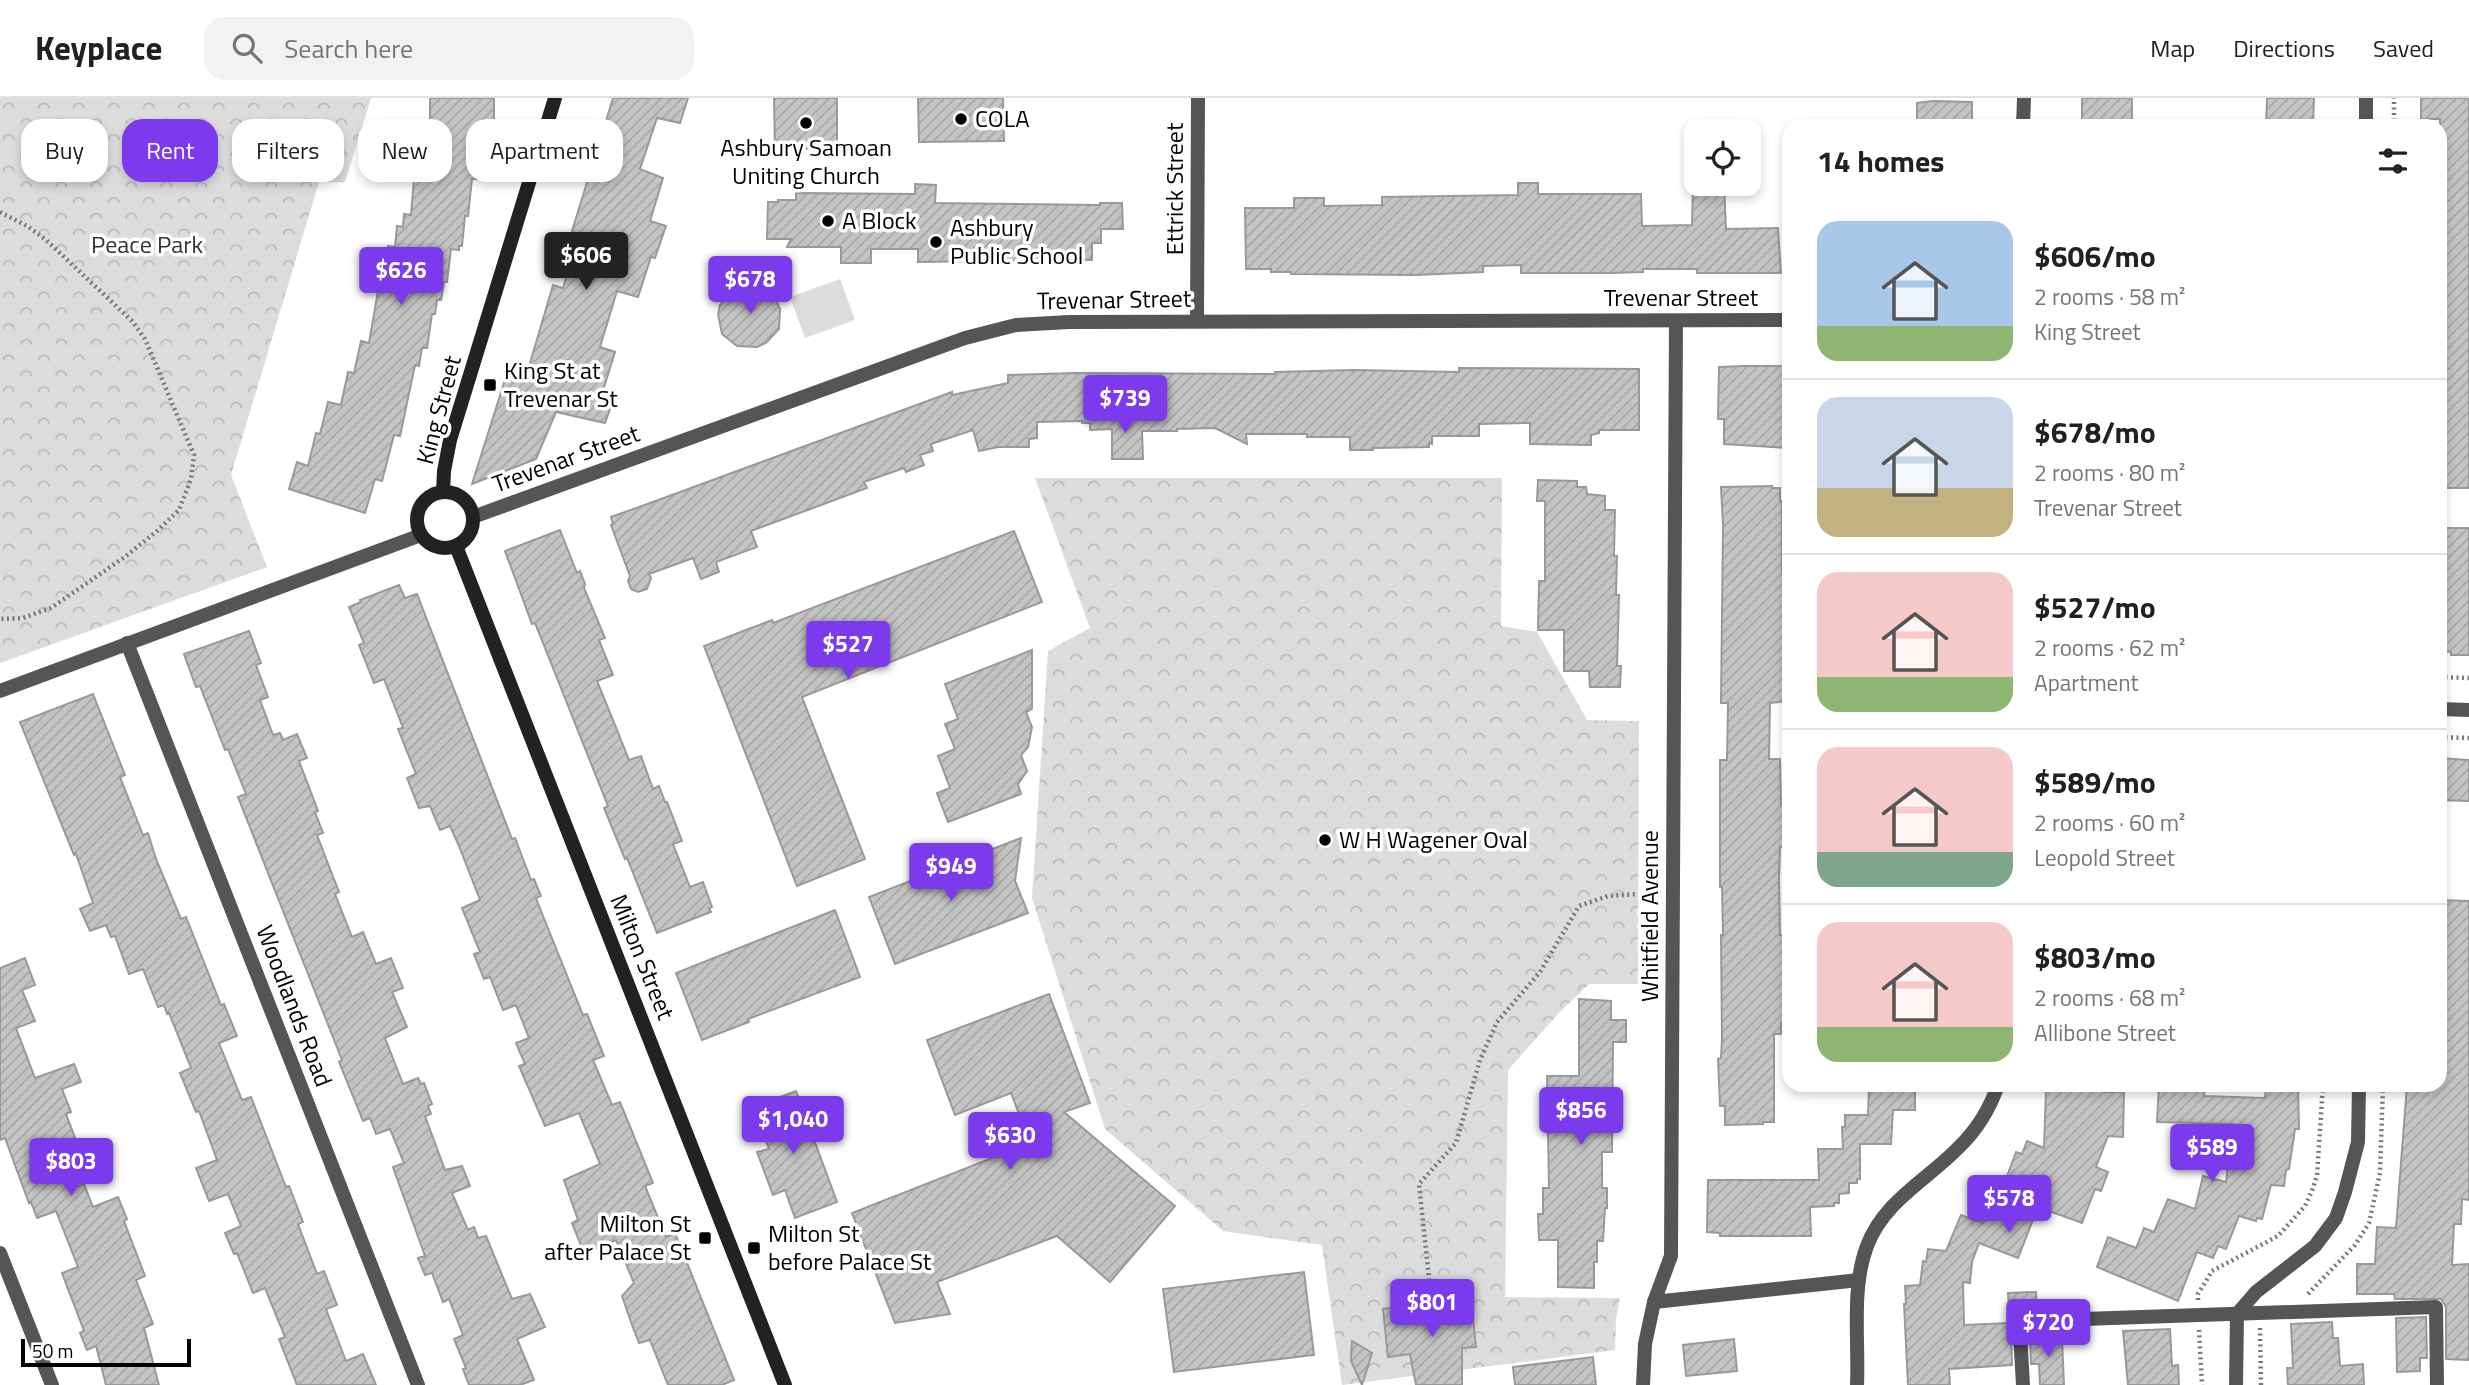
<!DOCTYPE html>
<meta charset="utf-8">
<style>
body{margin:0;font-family:"Titillium Web",sans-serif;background:#f2f2f2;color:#202124;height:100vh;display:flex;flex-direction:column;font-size:26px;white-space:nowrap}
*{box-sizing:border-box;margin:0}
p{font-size:23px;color:#757577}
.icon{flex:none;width:38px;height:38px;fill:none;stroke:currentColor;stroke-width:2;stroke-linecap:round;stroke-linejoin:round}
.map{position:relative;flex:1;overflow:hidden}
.side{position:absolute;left:1782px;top:21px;width:665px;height:973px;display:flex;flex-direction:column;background:#fff;border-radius:21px;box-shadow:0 4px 10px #0003}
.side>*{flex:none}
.top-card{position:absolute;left:21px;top:21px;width:665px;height:63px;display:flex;gap:14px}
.buttons{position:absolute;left:1684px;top:21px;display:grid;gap:14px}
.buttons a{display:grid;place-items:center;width:77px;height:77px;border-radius:14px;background:#fff;box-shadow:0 4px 10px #0003;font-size:35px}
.scale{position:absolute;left:21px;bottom:18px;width:170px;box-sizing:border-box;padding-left:7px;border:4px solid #000;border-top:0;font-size:19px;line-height:24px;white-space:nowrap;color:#000;-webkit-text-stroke:5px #fff;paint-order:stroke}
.price{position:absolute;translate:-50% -60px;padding:0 16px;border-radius:7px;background:#7c3aed;color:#fff;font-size:23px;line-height:46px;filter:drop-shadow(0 2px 4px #0008)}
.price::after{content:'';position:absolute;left:50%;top:42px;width:21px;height:16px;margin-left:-10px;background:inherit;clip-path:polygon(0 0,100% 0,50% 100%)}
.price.selected{background:#222;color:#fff}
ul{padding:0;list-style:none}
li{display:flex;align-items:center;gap:21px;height:175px;padding:0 35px}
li+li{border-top:2px solid #e0e0e0}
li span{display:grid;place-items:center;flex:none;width:196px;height:140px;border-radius:21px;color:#555}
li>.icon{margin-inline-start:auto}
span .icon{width:84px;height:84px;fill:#fffc;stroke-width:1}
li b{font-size:30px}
h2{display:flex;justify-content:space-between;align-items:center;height:84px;padding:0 35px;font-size:30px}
.chip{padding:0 24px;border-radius:21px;background:#fff;box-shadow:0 4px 10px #0003;font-size:24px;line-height:63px}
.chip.selected{background:#7c3aed;color:#fff}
header{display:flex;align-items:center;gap:42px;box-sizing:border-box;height:98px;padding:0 35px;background:#fff;border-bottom:2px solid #e0e0e0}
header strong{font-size:33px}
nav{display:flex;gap:38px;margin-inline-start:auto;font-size:24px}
.search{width:490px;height:63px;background:#f2f2f2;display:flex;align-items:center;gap:18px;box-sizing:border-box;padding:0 24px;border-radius:21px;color:#757577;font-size:26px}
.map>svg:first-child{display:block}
.grass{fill:#dcdcdc}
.forest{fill:url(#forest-crowns)}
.building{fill:url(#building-hatch);stroke:#999;stroke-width:2}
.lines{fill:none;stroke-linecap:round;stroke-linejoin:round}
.path{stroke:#777;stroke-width:4.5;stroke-dasharray:2 3.5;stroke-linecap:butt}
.minor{stroke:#555;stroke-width:14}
.tertiary{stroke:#555;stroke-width:14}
.secondary{stroke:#222;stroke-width:14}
.poi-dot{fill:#000;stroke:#fff;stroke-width:2.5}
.labels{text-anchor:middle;stroke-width:7;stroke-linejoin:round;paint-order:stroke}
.poi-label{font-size:24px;fill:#000;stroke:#fff;text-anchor:start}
.street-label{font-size:24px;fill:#000;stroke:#fff}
.park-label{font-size:24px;fill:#333;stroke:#fff}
</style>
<header>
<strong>Keyplace</strong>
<div class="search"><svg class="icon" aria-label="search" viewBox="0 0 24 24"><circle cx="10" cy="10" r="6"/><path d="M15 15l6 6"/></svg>Search here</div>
<nav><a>Map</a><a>Directions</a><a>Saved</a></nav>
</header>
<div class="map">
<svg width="2469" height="1287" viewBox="0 0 2469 1287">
<defs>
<pattern id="forest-crowns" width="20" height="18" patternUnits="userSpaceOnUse" patternTransform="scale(1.75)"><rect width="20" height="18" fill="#dcdcdc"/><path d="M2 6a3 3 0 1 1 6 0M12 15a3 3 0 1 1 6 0" fill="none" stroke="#bbb"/></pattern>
<pattern id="building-hatch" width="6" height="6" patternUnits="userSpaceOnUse" patternTransform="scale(1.75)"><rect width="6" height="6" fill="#c4c4c4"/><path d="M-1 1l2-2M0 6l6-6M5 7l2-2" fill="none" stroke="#a7a7a7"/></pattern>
</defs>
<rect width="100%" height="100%" fill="#fff"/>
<path class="grass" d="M840,181L855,222L805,240L790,199Z"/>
<g class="forest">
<path d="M0,0H371L345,84H319L231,377L267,469L0,565Z"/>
<path d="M1035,380H1502L1501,528L1537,534L1587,622L1639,623L1638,886H1589L1558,916L1508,972L1505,1199L1620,1200L1616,1221L1615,1252L1342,1287L1322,1147L1223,1133L1105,1031L1032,800L1048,553L1090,530Z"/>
</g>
<g class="building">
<path d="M430,0H494V26L484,25L482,81H472L468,118H465L462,148H459V152L451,151L447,184H444L441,202H437L435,216H432L427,250H422L419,268L415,267L400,338L394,337L382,383L375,381L365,415L289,391L297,364L308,368L316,335L320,336L328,304L341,307L348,274L354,275L361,243L369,245L379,187H383L388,148L395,149L397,128L403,129L404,116L411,117L415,69L406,68V52H403L405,30L430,31Z"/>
<path d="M613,0H688L680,25L657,20L640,71L663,80L650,123L666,128L655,160L651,159L638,199L617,193L600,249L615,254L602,296L614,300L605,325L556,314L536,361L472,386L509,269L528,272L553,187L563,190L579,137L572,133Z"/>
<path d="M774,0H837V50L775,51Z"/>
<path d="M918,0H1003L1004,43L919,44Z"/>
<rect x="2082" y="0" width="50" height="28"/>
<path d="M2267,0H2314L2313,28H2266Z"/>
<path d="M2421,0H2469V390H2440V21H2421Z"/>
<path d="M1933,3L1972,4V28H1917V5Z"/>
<path d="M1518,85H1538V96H1641L1642,128L1692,127L1693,87L1724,86L1726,131L1778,130L1781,175H1697V171H1643V174L1609,175H1521V167L1483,168V174L1416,177L1291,176V174H1271V171H1246L1245,110H1294V100H1324V108L1382,107V99L1518,97Z"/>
<path d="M915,86L936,87L935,105L1100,107V105H1122L1123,131H1101V145H1092V162H1083L1082,166L1060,165V162L918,164V151H871V165H841V149H787L791,141H767L768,104H778V102H796V95L915,96Z"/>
<path d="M763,187L776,202L780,211L779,231L766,245L757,249L737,248L722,236L718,216L720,207L733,192L742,188Z"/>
<path d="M1743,268H1788V350L1724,346V321H1718L1719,269Z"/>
<path d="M1459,270L1639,271V332H1599V335L1591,337V347L1530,346V325L1479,326V338H1432V346L1429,345V349L1373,350V352H1350V339H1307V336H1246L1247,346L1215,330L1177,331V333H1142L1143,361H1112V331L1090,332V325H1082V323L1037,324V340L1029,341V349H998L979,353L973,332L931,346L933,353L920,357L924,367L906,374L904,370L864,384L867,390L751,433L757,449L716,464L719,474L701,481L693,460L649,476L651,480L647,491L638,494L631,491L628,483L630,478L611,427L613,426L611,419L642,408L952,294V297L1008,285V277L1075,275L1275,276V274L1354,272L1459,274Z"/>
<path d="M1538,382L1577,383V389H1586L1587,396L1605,398V412H1615L1614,458H1617L1616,497H1619L1617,568H1621L1620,589H1590L1589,573H1564V532H1538L1539,483H1545V403H1537Z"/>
<path d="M1772,388V390H1780V403H1782V475H1788V603L1770,605L1769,661H1780L1781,707H1785V715H1788L1786,749H1780L1779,781L1780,837H1786L1785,906H1788V924H1781V936H1774V1024H1763V1026L1725,1027V1008H1720L1718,961L1721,960L1722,940L1721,837H1723L1722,789H1720V662H1727L1728,605H1721L1723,427L1721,389Z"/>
<path d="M2440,430H2469V557H2451V554L2440,553Z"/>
<path d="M560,432L577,475L580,473L585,486L584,490L605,540L599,542L613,577L597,583L615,627L629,662L641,658L653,691L659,688L665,704H667L682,743L673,746L690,789L703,784L712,809L709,810L711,814L657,835L627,760L625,761L604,710L608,708L535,525L532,526L505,453Z"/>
<path d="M1014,433L1042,504L802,599L865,761L797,788L704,548L772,522L773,525Z"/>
<path d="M399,487L405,500L417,496L512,741L515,740L531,782L534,781L541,798L536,800L543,818L583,917L587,916L604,958L593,962L612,1007L620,1004L653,1085L645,1088L666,1139L675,1135L734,1282L722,1287H668L650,1242L639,1245L632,1227L622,1198L634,1185L616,1142L584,1155L572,1125L578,1122L564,1082L600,1066L579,1015L545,1028L519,968L525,966L516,945L529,940L516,907L503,912L490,879L484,881L474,856L480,854L462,810L480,802L459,748L450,728L440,732L430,708L419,710L407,680L416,676L398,631L403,630L384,581L374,585L359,547L364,545L349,509L361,504L360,502Z"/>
<path d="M249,533L261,565L256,567L268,599L260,602L273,637L280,635L283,642L297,636L307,660L299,663L318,713L315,714L323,735L317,737L339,794L335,796L352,839L363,834L376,866L391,860L403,890L392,894L407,929L385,940L403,986L418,980L421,986L424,985L432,1006L428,1008L431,1016L425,1018L445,1072L462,1068L470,1088L452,1095L468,1132L474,1129L478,1140L486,1138L512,1201L530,1196L545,1229L517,1241L534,1282L520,1287H469L463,1271L466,1270L454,1241L463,1237L449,1201L443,1204L432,1175L425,1177L418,1160L425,1158L393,1069L404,1065L390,1031L376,1036L370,1020L363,1023L339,964L342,962L238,699L246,696L228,651L225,652L200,588L196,589L184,556Z"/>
<path d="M1032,552V611L1026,614L1032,629L1028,649L1021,657L1027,673L1018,686L1021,696L948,724L937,695L950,690L938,658L955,651L945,626L958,621L945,586Z"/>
<path d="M93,596L125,677L120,679L143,737L148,735L156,761L181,821L186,819L221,907L224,906L237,938L219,945L242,1002L251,999L286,1089L289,1088L303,1124L298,1126L317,1176L324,1173L337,1207L326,1211L346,1263L363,1256L376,1287H297L279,1241L285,1239L265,1190L253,1195L237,1155L234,1156L225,1135L241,1128L228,1096L209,1103L196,1070L217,1062L199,1013L196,1014L180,975L191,970L169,915L167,916L164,907L158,909L143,871L129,876L115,838L111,839L106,827L90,833L80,811L93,805L76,756L74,757L20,624Z"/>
<path d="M2440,660L2469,662V703L2440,702Z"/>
<path d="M1021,740L1015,783L1028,815L895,866L869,799Z"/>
<path d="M2440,802L2469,803V1102L2462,1101L2461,1126H2454L2452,1167L2469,1166V1262L2446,1261V1209L2441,1201H2395L2394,1196H2357V1166H2375L2377,1129L2396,1130L2407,987H2440Z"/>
<path d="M835,812L860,879L748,921L749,924L702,942L676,875Z"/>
<path d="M25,860L35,887L22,892L35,923L16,930L35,980L74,966L81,984L62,991L71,1014L66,1016L77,1045L70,1048L72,1054L67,1055L79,1088L84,1086L93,1109L118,1099L127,1121L124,1123L145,1178L136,1182L153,1226L144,1230L159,1287H106L96,1248L87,1252L80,1235L84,1233L62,1175L78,1169L56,1113L37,1120L31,1104L29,1105L5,1040L0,1042V870Z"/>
<path d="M1049,896L1090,1005L1064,1014L1175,1108L1110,1184L1057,1138L937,1184L950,1216L895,1225L852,1115L1030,1045L1011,995L955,1017L927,942Z"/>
<path d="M1579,901L1611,903V922H1626V944H1613L1612,1054H1602V1090H1607V1110H1605L1603,1143H1597V1164H1594V1190L1558,1189V1142H1539L1538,1116H1543V1090H1549L1547,978H1579Z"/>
<path d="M1869,987H1915V1012H1893L1891,1046H1860V1081H1857V1085H1849V1095L1839,1096V1105H1834V1108L1810,1109L1811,1138H1720V1135L1707,1134L1708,1082H1819L1818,1051H1843L1842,1029H1845V1017H1868Z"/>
<path d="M2070,987H2102V994H2124L2123,1039L2108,1038L2096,1069L2108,1074L2101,1093L2095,1091L2082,1125L2038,1109L2018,1160L1979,1145L1972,1164L1970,1185L1963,1184L1964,1227L2010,1225L2008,1195L2036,1194L2037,1213L2022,1215L2011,1231L2012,1267L1949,1271L1950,1287H1908L1904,1206H1906L1905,1188L1920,1187L1923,1163L1926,1164L1928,1151L1946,1153L1961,1117L1983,1125L1993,1098L1999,1100L2016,1054L2022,1056L2027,1043L2044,1050L2046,992L2070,993Z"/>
<path d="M2159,987H2205L2204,998L2265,1000L2266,987H2298L2299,1031H2295L2289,1071L2286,1072L2284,1088L2271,1087L2262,1121L2257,1120L2256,1123L2239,1118L2226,1151L2218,1148L2213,1160L2197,1154L2178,1203L2097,1169L2108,1139L2136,1150L2144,1130L2154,1134L2168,1101L2195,1111L2203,1078L2226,1084L2233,1026L2157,1024Z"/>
<path d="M796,993L837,1104L795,1120L785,1092L773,1097L757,1054L769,1051L753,1009Z"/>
<path d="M1304,1174L1314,1257L1174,1274L1163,1191Z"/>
<path d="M1471,1201L1476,1249L1462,1250V1287H1416L1410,1256L1388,1259L1383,1211Z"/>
<path d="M2426,1219L2427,1260H2420V1273L2397,1274L2396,1220Z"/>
<path d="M2332,1224L2333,1240H2338L2340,1268L2363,1266L2364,1287H2288L2287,1270H2293L2291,1226Z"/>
<path d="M2170,1231L2172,1268L2178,1267L2179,1287H2128L2123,1233Z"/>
<path d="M2033,1232H2039V1242L2062,1241L2064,1287H2040L2039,1266H2031L2030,1237Z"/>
<path d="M1734,1241L1737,1273L1686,1278L1683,1247Z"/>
<path d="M1352,1243L1372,1255L1362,1287L1351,1263Z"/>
<path d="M1593,1259L1596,1287H1515L1513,1269Z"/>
</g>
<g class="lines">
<g class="path">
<path d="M2394,28V0"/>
<path d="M0,114L27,128L45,141L132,223L145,241L194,357L191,381L179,412L157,433L126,458L51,510L23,520L0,521"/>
<path d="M2440,579L2469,580"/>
<path d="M2440,639L2469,640"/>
<path d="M2308,1196L2355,1147L2369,1125L2380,1075L2383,987"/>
<path d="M1431,1199L1419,1086L1456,1045L1480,962L1497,924L1540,874L1579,808L1608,798L1637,796"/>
<path d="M2198,1202V1196L2212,1173L2278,1138L2305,1108L2312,1093L2317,1077L2323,987"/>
<path d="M2260,1230L2261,1287"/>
<path d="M2199,1232L2202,1287"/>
</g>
<g class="minor">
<path d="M2023,28L2024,0"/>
<path d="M2366,28V0"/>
<path d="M1197,223L1198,0"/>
<path d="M1676,223L1671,1158L1654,1204L1859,1182"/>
<path d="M473,419L965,240L1016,227L1069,224L1788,222"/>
<path d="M127,545L418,1287"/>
<path d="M2440,611L2469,612"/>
<path d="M0,1155L52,1287"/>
<path d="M1643,1287L1645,1246L1654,1204"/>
<path d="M1857,1287C1859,1242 1851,1190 1867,1148C1884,1103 1927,1082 1958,1050C1976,1033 1990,1010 1998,987"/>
<path d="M2023,1287L2020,1235L2027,1223L2436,1209L2437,1287"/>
<path d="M2236,1287L2237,1216L2256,1194L2315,1148L2336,1120L2345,1094L2358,1044L2359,987"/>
</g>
<path class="tertiary" d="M0,593L421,437"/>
<g class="secondary">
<path d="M443,394L444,373L450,342L555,0"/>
<circle cx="445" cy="422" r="28"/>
<path d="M456,448L785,1287"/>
</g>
</g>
<g class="poi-dot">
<circle cx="961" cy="21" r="7"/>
<circle cx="806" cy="25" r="7"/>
<circle cx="828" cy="123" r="7"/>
<circle cx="936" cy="144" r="7"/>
<rect x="483" y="280" width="14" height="14" rx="3.5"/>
<circle cx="1325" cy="742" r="7"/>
<rect x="698" y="1133" width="14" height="14" rx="3.5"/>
<rect x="747" y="1143" width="14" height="14" rx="3.5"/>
</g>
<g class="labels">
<g class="poi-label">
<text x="975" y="29">COLA</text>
<text x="806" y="58" text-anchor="middle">Ashbury Samoan<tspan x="806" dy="28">Uniting Church</tspan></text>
<text x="842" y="131">A Block</text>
<text x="950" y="138">Ashbury<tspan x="950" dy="28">Public School</tspan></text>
<text x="504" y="281">King St at<tspan x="504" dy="28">Trevenar St</tspan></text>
<text x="1339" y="750">W H Wagener Oval</text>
<text x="691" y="1134" text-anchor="end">Milton St<tspan x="691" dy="28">after Palace St</tspan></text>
<text x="768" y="1144">Milton St<tspan x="768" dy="28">before Palace St</tspan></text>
</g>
<g class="street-label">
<text transform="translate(1175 91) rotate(-90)" y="8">Ettrick Street</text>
<text x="1681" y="208">Trevenar Street</text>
<text transform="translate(1114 202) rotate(-1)" y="8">Trevenar Street</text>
<text transform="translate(439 312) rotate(-75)" y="8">King Street</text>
<text transform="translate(566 361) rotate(-20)" y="8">Trevenar Street</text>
<text transform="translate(1650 818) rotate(-90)" y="8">Whitfield Avenue</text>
<text transform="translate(642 859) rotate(68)" y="8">Milton Street</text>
<text transform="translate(294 908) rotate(69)" y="8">Woodlands Road</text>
</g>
<g class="park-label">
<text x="147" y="155">Peace Park</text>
</g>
</g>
</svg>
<div class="buttons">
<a><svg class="icon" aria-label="locate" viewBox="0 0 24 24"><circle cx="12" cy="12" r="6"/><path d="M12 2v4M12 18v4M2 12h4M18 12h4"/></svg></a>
</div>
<div class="scale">50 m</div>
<b class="price selected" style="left:586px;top:194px">$606</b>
<b class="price" style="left:401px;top:209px">$626</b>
<b class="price" style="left:750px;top:218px">$678</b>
<b class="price" style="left:1125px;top:337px">$739</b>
<b class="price" style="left:848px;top:583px">$527</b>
<b class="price" style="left:951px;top:805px">$949</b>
<b class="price" style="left:1581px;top:1049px">$856</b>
<b class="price" style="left:793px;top:1058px">$1,040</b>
<b class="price" style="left:1010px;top:1074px">$630</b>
<b class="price" style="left:2212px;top:1086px">$589</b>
<b class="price" style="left:71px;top:1100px">$803</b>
<b class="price" style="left:2009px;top:1137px">$578</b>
<b class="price" style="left:1432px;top:1241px">$801</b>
<b class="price" style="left:2048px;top:1261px">$720</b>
<div class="top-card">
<a class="chip">Buy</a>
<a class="chip selected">Rent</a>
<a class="chip">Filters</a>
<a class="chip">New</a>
<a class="chip">Apartment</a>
</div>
<section class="side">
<h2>14 homes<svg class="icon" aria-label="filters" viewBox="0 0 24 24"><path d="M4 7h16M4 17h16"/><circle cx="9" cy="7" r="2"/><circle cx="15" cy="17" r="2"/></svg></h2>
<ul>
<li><span style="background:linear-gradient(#a9c7e8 75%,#8fb573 0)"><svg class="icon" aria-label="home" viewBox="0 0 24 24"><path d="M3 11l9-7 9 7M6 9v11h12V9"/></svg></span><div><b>$606/mo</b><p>2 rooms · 58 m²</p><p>King Street</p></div></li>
<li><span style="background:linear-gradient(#c9d6e8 65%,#c2b280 0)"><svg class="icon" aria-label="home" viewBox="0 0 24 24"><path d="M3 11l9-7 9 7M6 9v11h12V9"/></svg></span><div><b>$678/mo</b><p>2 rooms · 80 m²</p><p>Trevenar Street</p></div></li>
<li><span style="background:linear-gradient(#f6c9c9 75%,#8fb573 0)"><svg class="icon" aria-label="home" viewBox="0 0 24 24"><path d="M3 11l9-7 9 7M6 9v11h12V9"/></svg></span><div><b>$527/mo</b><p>2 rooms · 62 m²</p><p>Apartment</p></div></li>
<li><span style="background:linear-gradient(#f6c9c9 75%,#7fa58c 0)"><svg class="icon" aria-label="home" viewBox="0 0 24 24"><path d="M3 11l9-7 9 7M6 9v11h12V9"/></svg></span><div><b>$589/mo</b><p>2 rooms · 60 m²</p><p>Leopold Street</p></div></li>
<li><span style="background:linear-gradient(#f6c9c9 75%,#8fb573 0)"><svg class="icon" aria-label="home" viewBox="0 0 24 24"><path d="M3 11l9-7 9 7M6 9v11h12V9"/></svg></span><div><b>$803/mo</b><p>2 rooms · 68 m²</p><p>Allibone Street</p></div></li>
</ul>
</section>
</div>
